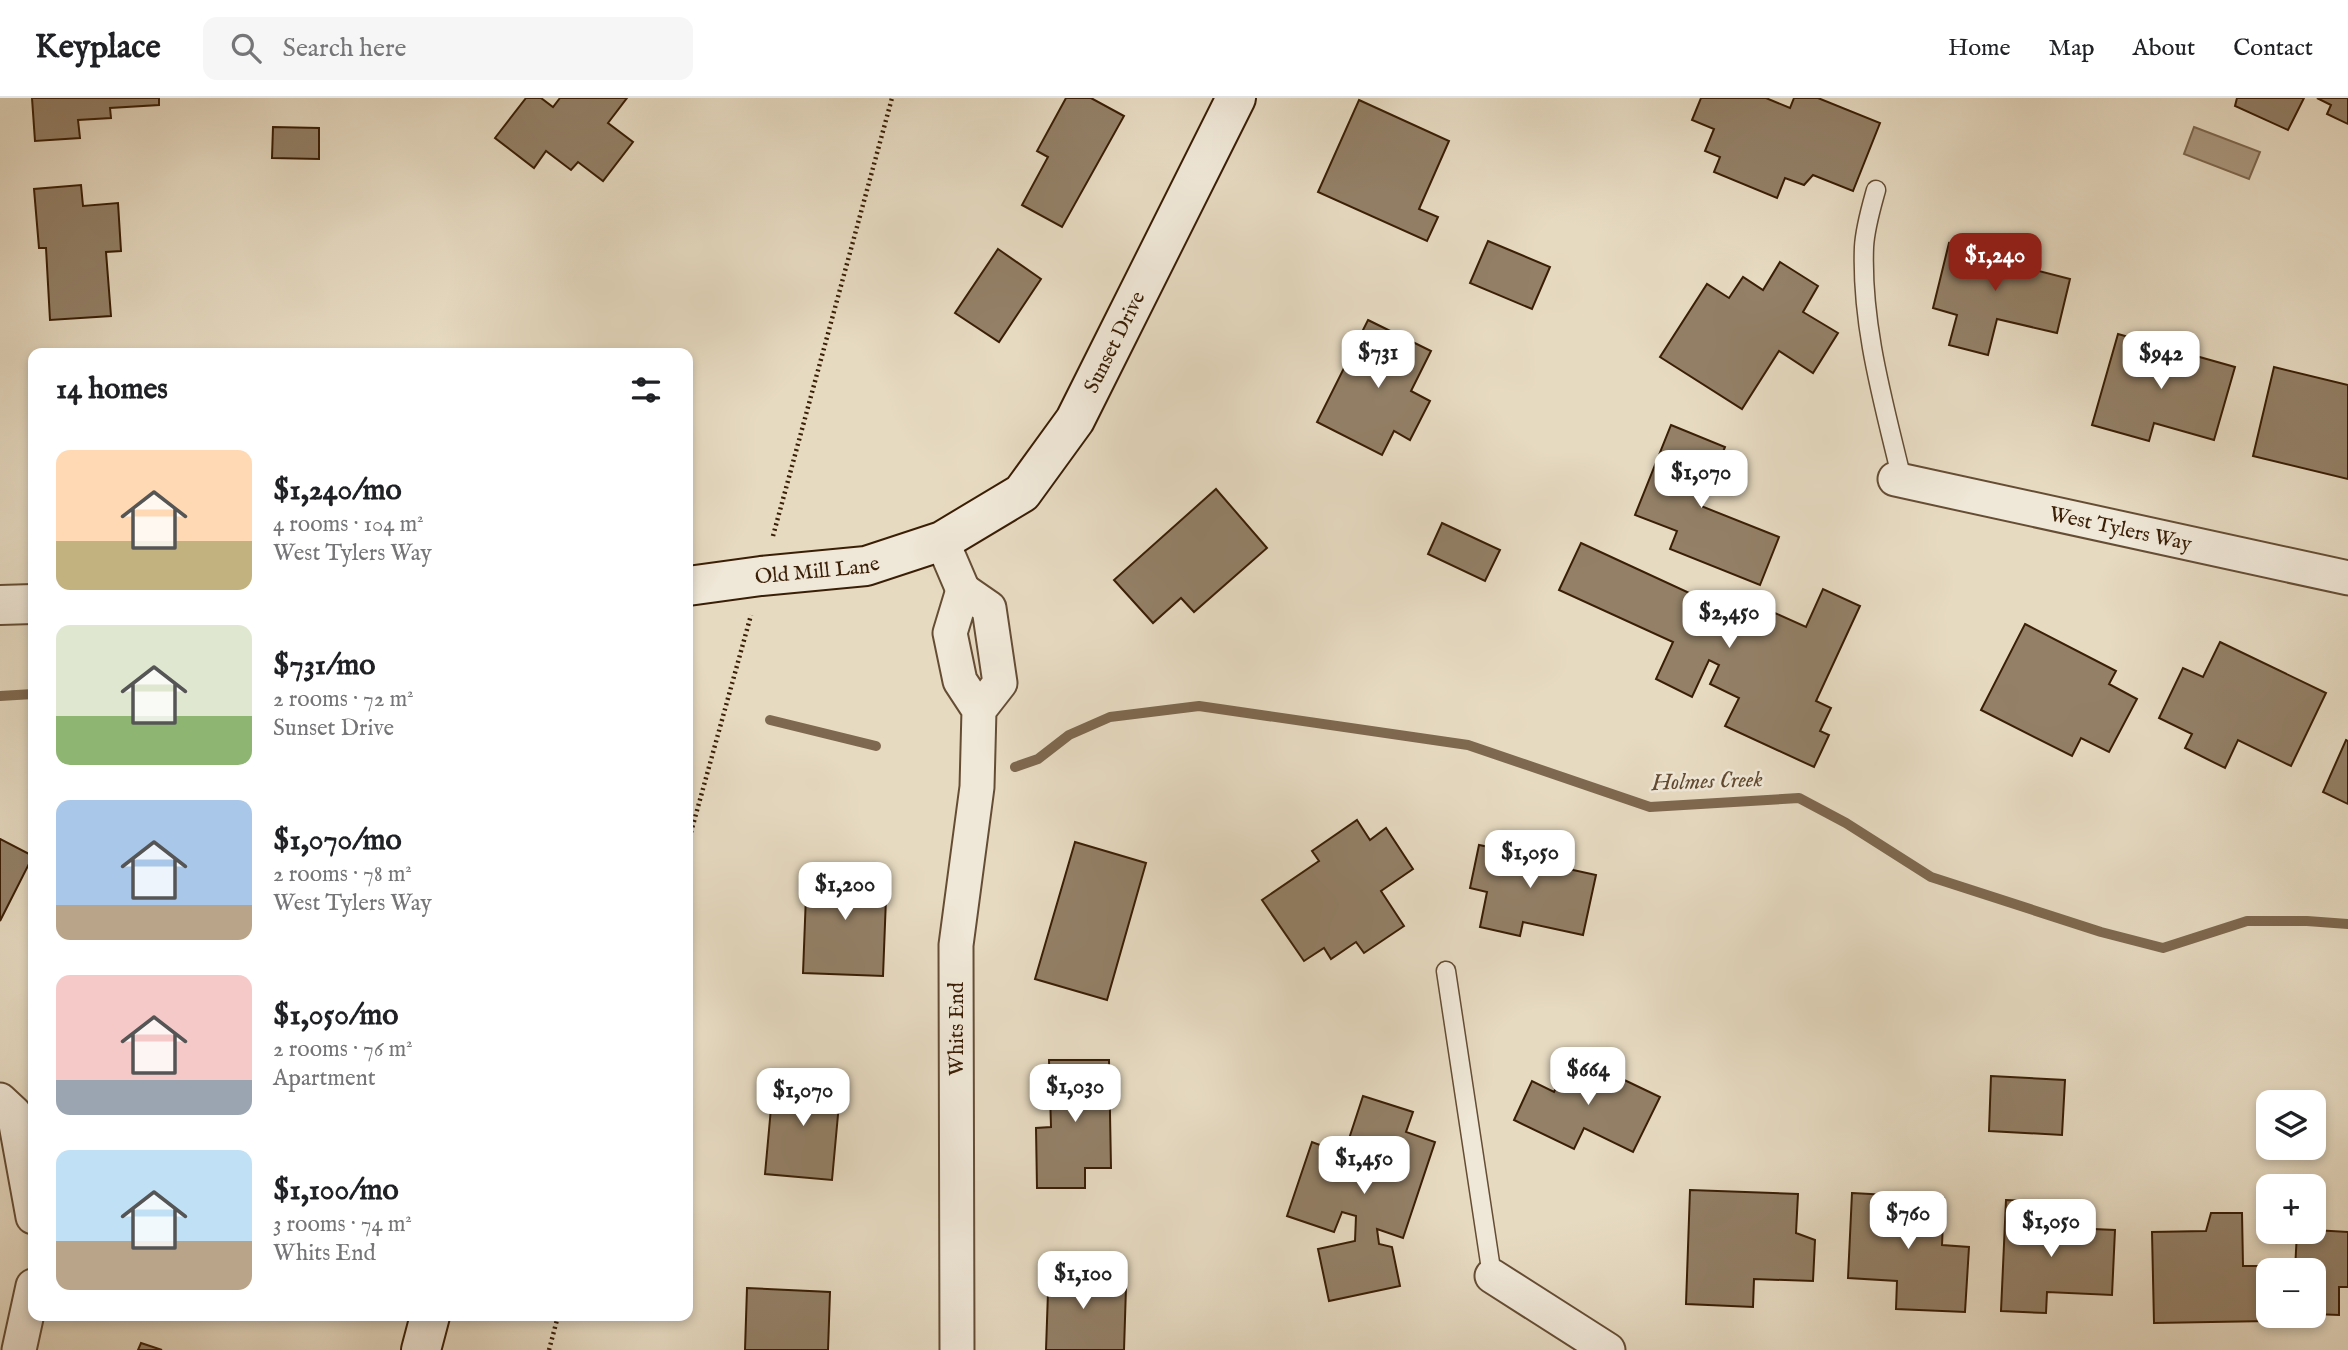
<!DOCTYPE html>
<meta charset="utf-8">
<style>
body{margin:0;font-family:"IM FELL English",serif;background:#f6f6f6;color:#202124;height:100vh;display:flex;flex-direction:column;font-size:26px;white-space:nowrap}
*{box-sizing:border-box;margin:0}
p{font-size:23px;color:#757577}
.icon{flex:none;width:38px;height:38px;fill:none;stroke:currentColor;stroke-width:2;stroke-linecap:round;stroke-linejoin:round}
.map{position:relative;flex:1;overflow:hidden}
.sheet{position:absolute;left:28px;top:250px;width:665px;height:973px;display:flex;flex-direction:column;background:#fff;border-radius:14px;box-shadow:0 4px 10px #0003}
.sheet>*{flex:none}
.tools{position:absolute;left:2256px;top:992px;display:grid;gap:14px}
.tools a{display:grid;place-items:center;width:70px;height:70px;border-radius:14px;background:#fff;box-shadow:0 4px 10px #0003;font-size:35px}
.price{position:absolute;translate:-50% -60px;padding:0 16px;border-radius:14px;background:#fff;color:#222;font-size:23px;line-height:46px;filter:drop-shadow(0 2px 4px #0008)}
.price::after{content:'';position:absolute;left:50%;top:42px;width:21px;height:16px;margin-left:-10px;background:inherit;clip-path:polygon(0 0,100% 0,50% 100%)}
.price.selected{background:#8f2418;color:#fff}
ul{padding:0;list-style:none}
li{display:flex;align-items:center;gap:21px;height:175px;padding:0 28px}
li span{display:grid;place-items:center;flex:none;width:196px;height:140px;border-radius:14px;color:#555}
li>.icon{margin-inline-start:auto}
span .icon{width:84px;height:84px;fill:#fffc;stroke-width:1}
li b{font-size:30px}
h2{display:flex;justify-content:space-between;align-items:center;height:84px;padding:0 28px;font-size:30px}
header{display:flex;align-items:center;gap:42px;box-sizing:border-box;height:98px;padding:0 35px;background:#fff;border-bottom:2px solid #e0e0e0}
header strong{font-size:33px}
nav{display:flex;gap:38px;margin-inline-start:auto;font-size:24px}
.search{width:490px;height:63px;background:#f6f6f6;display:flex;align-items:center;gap:18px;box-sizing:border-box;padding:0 24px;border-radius:14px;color:#757577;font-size:26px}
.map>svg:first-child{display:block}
.water{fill:#ac9a81;stroke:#7e684f;stroke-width:2}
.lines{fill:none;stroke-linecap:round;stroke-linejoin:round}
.stream{stroke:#7e684f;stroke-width:10}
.building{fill:#938067;stroke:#3a1e05;stroke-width:2}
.service-casing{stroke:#654d34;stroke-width:21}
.minor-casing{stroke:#654d34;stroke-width:37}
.tertiary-casing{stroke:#654d34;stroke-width:42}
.secondary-casing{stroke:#3a1e05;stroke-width:42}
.path{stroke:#3a1e05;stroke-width:4.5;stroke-dasharray:2 3.5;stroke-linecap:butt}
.service{stroke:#efe7d7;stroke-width:18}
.minor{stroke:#efe7d7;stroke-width:33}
.tertiary{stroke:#efe7d7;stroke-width:38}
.secondary{stroke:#efe7d7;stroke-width:38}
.labels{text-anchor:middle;stroke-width:5;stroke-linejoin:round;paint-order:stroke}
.street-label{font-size:21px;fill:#3a1e05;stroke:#efe7d7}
.water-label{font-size:23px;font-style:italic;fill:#624930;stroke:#efe7d7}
</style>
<header>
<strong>Keyplace</strong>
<div class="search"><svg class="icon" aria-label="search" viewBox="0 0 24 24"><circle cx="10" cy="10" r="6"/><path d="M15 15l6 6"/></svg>Search here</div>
<nav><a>Home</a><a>Map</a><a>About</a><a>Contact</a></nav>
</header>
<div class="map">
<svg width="2348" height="1252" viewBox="0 0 2348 1252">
<rect width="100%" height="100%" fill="#e6dac1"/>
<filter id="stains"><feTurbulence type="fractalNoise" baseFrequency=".00286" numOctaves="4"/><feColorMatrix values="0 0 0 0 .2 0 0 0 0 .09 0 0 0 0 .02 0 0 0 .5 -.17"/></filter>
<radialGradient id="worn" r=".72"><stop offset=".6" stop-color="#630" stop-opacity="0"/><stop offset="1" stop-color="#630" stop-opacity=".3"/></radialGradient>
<path class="water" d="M2194,29L2260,54L2249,81L2184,56Z"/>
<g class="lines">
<g class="stream">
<path d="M0,598L33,596"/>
<path d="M770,622L876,648"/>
<path d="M1015,669L1038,661L1069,637L1110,619L1199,608L1468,647L1650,709L1799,700L1846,725L1931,779L2101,834L2163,850L2247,823H2307L2348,826"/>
</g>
</g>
<g class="building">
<path d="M32,0H159V7L110,10L111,20L78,22L80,40L35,43Z"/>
<path d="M526,0H541L553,9L560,0H627L608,25L633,44L603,83L578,64L571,72L546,53L534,70L495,40Z"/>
<path d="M1066,0H1091L1124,18L1062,129L1022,107L1048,59L1037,53Z"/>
<path d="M1701,0H1766L1790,10L1794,0H1818L1880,25L1853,93L1813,77L1804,87L1785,80L1777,100L1714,74L1720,59L1705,53L1714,31L1692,22Z"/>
<path d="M2237,0H2304L2288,32L2235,8Z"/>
<path d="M2317,0H2348V26L2327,16L2331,7Z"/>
<path d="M1359,2L1449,43L1419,111L1438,119L1427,143L1318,94Z"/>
<path d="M273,29L319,30V61L272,60Z"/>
<path d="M81,87L83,108L118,105L121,153L106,154L111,218L50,222L46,150H39L34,91Z"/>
<path d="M1974,137L2016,148L2011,166L2070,181L2057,235L1997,221L1988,257L1949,247L1957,217L1933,210L1949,145L1971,150Z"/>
<path d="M1488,143L1550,169L1532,211L1470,185Z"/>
<path d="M998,151L1041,181L999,244L955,215Z"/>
<path d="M1780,164L1818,188L1803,214L1838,235L1813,275L1779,253L1742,311L1660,259L1707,186L1729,200L1743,179L1763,192Z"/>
<path d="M1368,222L1431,253L1411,293L1430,303L1410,342L1394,333L1382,357L1317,324Z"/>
<path d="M2118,236L2235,269L2214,342L2154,325L2149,343L2092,327Z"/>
<path d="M2274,269L2348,287V381L2253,358Z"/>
<path d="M1671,327L1725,349L1701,408L1779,439L1760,487L1670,451L1677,433L1635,417Z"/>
<path d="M1216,391L1267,450L1194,514L1181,500L1153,525L1114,482Z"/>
<path d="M1442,425L1500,452L1485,483L1428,456Z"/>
<path d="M1581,445L1767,531L1775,515L1806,529L1823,491L1860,508L1816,603L1831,610L1820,633L1829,637L1814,669L1725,628L1739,600L1710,586L1719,567L1709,562L1692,599L1656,581L1673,544L1559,492Z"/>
<path d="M2025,526L2116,573L2109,586L2137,601L2109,654L2081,640L2072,658L1981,612Z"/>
<path d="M2220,544L2326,595L2291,668L2238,642L2225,670L2185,650L2192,636L2159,620L2183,570L2203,579Z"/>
<path d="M2346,642L2348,643V706L2323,694Z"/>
<path d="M1357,722L1370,742L1386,730L1413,771L1381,793L1404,828L1364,855L1356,844L1331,861L1324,850L1304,863L1262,802L1319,763L1312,753Z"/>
<path d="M1503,736L1537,743L1532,763L1596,777L1583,837L1523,824L1520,838L1480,829L1487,794L1470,790L1479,747L1499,751Z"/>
<path d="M0,741L33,758L0,823Z"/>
<path d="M1075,744L1146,765L1107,902L1035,881Z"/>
<path d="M807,771L887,774L883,878L803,875Z"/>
<path d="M1572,957L1660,999L1633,1054L1584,1030L1574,1051L1514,1022L1532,983L1554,994Z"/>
<path d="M1049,962H1109L1111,1070H1085V1090H1037L1036,1030L1051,1029Z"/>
<path d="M774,977L841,984L832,1082L765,1076Z"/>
<path d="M1991,978L2065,982L2062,1037L1989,1033Z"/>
<path d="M1363,998L1413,1014L1406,1034L1435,1044L1403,1140L1377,1131L1379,1146L1392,1149L1400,1188L1329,1203L1318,1151L1355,1143L1356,1118L1342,1114L1334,1134L1287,1118L1312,1044L1344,1056Z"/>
<path d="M1690,1092L1798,1096L1796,1135L1815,1142L1813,1183L1754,1181L1753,1209L1686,1206Z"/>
<path d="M1852,1095L1944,1100L1942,1147L1969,1149L1965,1214L1896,1211L1897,1183L1848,1180Z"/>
<path d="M2006,1102L2048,1104L2047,1129L2115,1132L2112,1197L2047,1194L2046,1215L2001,1213Z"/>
<path d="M2211,1115H2242L2243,1168H2268L2269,1223L2154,1225L2152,1134L2206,1133Z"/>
<path d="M2314,1132L2348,1134V1189H2339V1217L2314,1216V1172H2295L2297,1134H2314Z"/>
<path d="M1049,1165L1092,1167V1188L1126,1189L1124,1252H1046Z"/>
<path d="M747,1190L830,1194L828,1252H745Z"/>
<path d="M141,1245L162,1252H138Z"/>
</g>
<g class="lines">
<defs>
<g id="service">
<path d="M1876,92C1871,110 1865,130 1864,149C1861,228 1884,306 1902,382"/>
<path d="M1446,873L1492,1178"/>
</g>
<g id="minor">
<path id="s1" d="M1895,381L2348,480"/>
<path d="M942,443L963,492"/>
<path d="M0,1002L14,1015L33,1119"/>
<path d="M1492,1178L1608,1252"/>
<path d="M19,1252L33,1188"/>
<path d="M957,1252L956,847L977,689L979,612L1000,585L989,510L963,492L950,535L960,583L979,612"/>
</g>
<path id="tertiary" d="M0,507L33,506"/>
<g id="secondary">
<path id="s2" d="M688,488L761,478L866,468L942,443L1022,395L1075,322L1236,0"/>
<path d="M421,1252L430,1218"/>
</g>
</defs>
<use href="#service" class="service-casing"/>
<use href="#minor" class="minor-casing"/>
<use href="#tertiary" class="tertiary-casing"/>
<use href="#secondary" class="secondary-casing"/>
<g class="path">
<path d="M773,438L892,0"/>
<path d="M688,745L751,517"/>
<path d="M549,1252L558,1218"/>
</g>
<use href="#service" class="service"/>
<use href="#minor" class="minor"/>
<use href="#tertiary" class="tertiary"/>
<use href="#secondary" class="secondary"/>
</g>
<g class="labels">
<g class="street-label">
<text dy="7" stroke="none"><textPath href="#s2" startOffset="530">Sunset Drive</textPath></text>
<text dy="7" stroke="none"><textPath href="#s1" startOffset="231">West Tylers Way</textPath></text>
<text dy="7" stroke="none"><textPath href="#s2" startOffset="130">Old Mill Lane</textPath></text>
<text transform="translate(956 931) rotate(-90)" y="7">Whits End</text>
</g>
<g class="water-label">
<text transform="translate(1707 682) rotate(-2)" y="8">Holmes Creek</text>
</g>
</g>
<rect width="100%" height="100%" filter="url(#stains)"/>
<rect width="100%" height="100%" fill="url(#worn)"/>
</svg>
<div class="tools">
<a><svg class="icon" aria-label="layers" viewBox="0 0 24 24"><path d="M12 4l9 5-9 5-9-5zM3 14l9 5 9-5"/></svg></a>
<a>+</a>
<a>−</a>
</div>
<b class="price selected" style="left:1995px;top:195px">$1,240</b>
<b class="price" style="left:1378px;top:292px">$731</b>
<b class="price" style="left:2161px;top:293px">$942</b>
<b class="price" style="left:1701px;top:412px">$1,070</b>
<b class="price" style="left:1729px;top:552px">$2,450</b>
<b class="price" style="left:1530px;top:792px">$1,050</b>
<b class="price" style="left:845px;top:824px">$1,200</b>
<b class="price" style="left:1588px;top:1009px">$664</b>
<b class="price" style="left:1075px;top:1026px">$1,030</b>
<b class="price" style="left:803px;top:1030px">$1,070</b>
<b class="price" style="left:1364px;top:1098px">$1,450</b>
<b class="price" style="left:1908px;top:1153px">$760</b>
<b class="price" style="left:2051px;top:1161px">$1,050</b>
<b class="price" style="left:1083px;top:1213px">$1,100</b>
<section class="sheet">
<h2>14 homes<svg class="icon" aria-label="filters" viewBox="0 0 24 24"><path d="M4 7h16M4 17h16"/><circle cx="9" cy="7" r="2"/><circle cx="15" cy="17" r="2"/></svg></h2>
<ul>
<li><span style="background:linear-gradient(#ffd9b3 65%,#c2b280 0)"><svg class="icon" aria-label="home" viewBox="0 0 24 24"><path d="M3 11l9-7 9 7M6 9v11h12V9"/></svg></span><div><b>$1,240/mo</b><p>4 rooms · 104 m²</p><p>West Tylers Way</p></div></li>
<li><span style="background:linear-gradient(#dfe7d0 65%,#8fb573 0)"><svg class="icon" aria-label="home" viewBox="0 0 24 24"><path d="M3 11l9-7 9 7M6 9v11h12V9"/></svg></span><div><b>$731/mo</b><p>2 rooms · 72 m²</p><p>Sunset Drive</p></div></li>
<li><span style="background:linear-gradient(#a9c7e8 75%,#b9a48a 0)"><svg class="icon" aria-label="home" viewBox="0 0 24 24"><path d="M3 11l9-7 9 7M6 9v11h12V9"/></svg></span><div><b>$1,070/mo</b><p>2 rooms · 78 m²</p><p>West Tylers Way</p></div></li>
<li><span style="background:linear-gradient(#f6c9c9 75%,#9aa5b1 0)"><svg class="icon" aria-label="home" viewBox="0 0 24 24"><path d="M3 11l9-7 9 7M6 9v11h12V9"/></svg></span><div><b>$1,050/mo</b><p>2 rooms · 76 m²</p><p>Apartment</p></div></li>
<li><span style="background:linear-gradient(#bfe0f5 65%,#b9a48a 0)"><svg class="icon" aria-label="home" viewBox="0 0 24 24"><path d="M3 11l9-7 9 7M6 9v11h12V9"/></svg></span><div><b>$1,100/mo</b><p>3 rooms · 74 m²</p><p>Whits End</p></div></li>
</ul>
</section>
</div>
